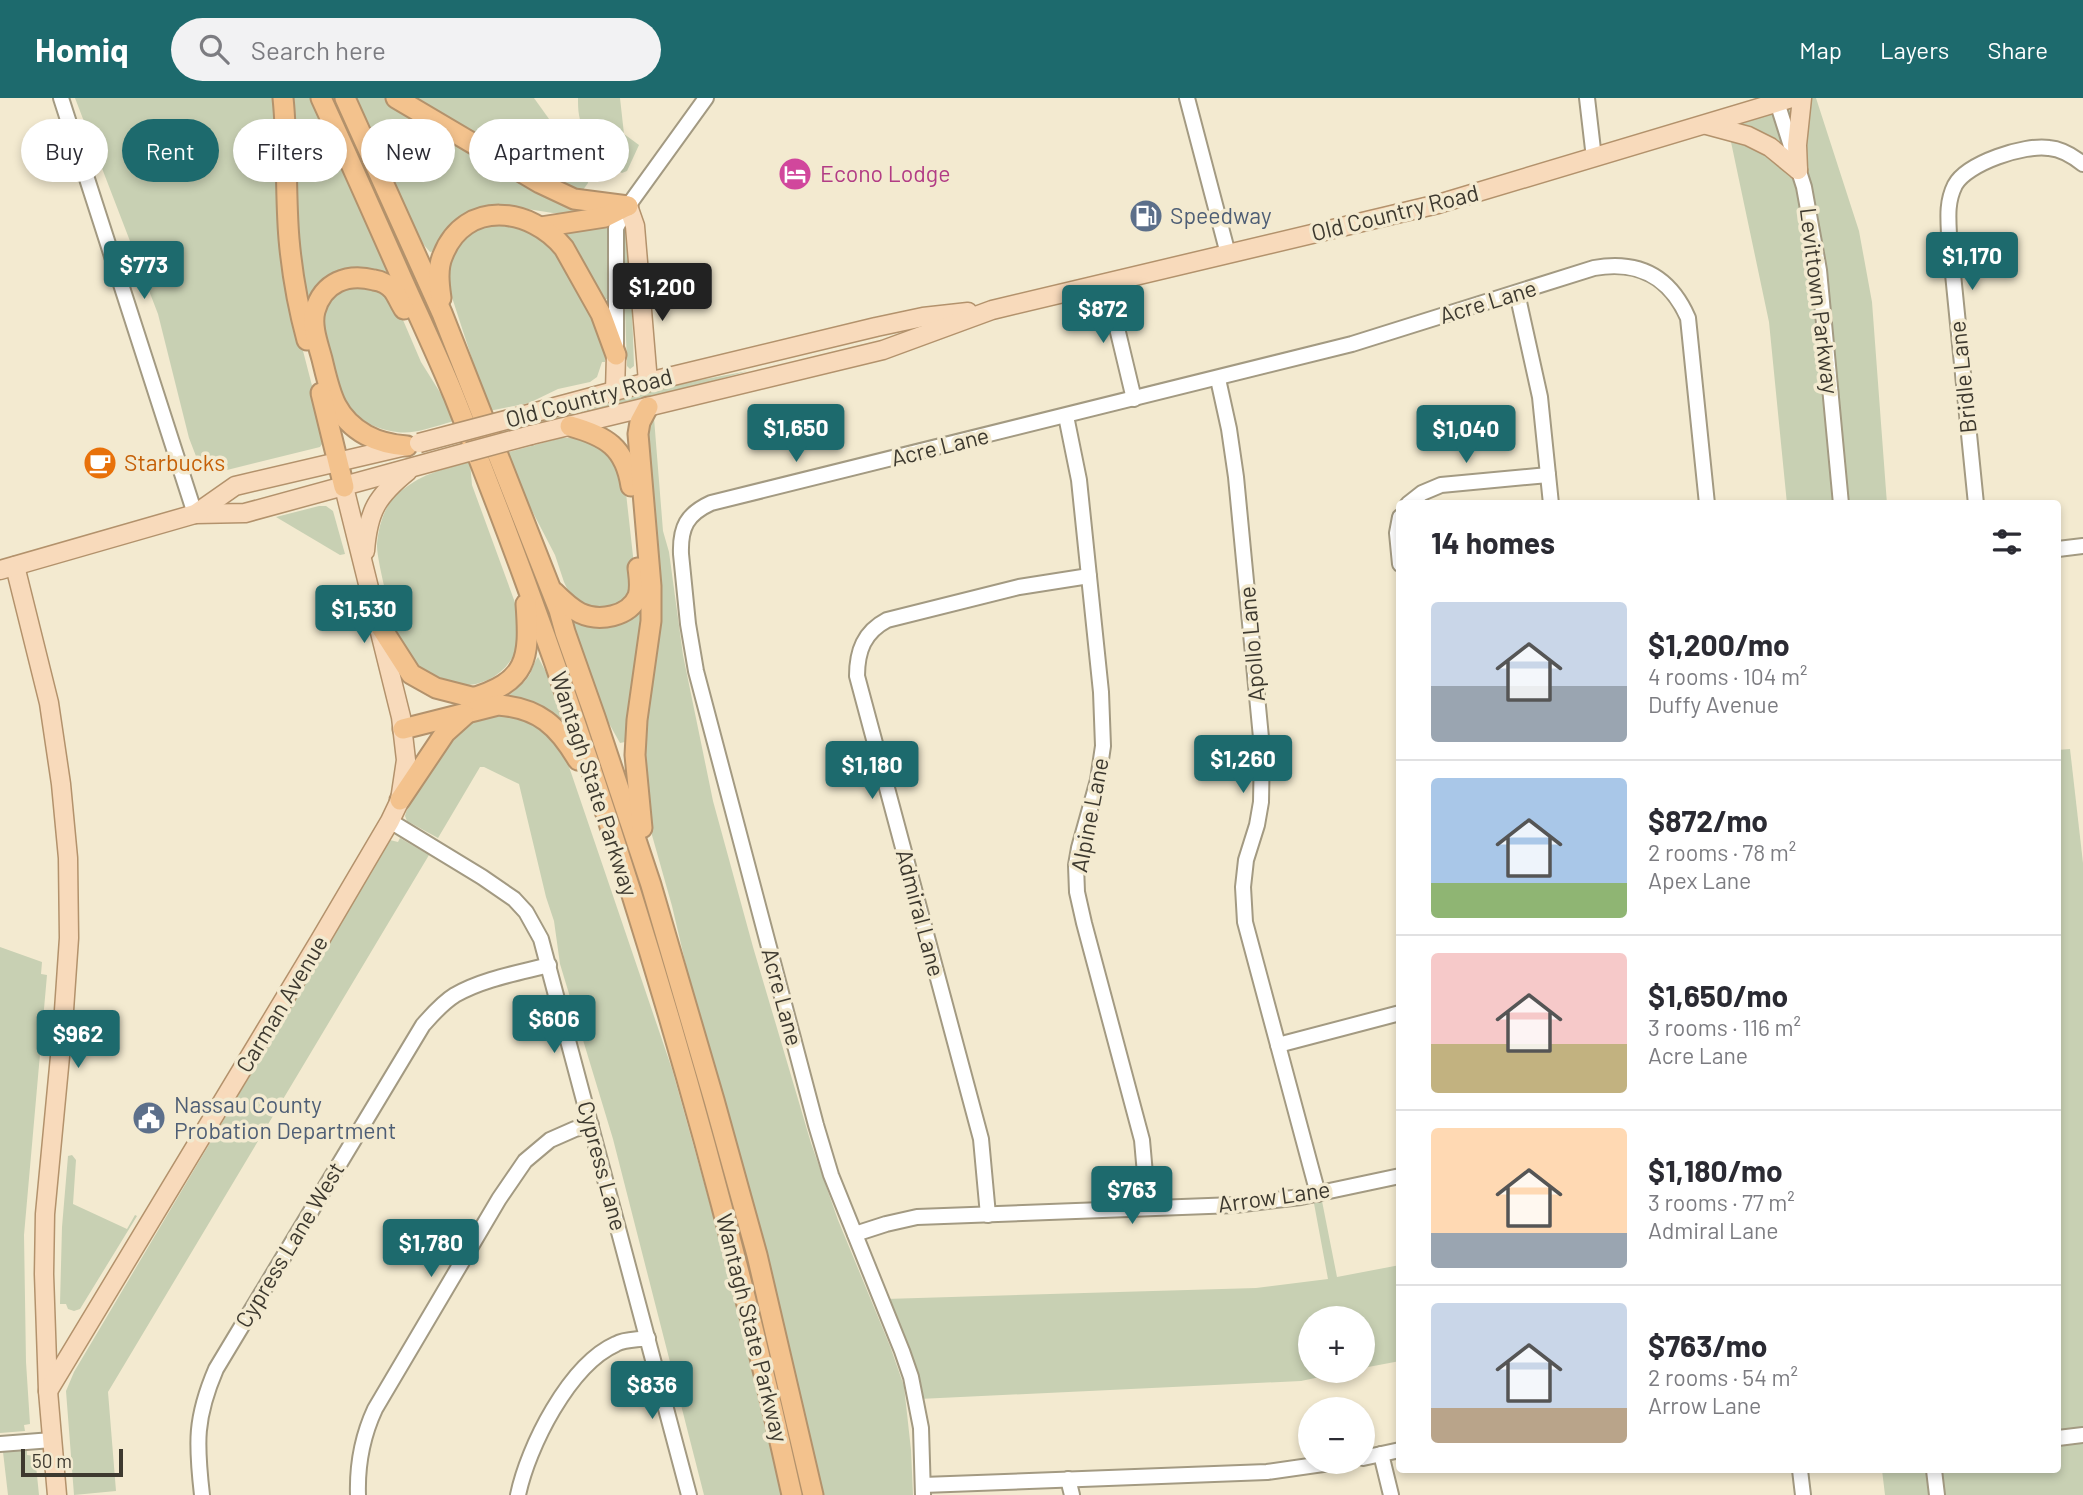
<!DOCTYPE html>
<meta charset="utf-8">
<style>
body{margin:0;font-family:Barlow,sans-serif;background:#f2f2f3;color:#2b2b33;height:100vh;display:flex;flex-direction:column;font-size:26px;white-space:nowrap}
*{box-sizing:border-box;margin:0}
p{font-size:23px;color:#7c7c81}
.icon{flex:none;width:38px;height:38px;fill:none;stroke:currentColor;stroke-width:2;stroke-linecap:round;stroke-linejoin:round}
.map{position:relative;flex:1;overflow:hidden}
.details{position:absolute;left:1396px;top:402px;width:665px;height:973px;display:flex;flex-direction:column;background:#fff;border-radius:7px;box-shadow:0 4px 10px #0003}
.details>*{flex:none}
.banner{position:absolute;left:21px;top:21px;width:665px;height:63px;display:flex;gap:14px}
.tools{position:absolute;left:1298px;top:1208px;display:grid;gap:14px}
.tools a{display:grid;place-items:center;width:77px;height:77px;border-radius:50%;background:#fff;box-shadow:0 4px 10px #0003;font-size:35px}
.scale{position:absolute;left:21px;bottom:18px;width:102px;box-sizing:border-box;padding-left:7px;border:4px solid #3d392f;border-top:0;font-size:19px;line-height:24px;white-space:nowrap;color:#3d392f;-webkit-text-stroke:5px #f3ead0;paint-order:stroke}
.price{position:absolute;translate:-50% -60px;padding:0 16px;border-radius:7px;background:#1d6a6d;color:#fff;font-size:23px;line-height:46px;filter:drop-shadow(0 2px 4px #0008)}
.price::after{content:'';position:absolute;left:50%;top:42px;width:21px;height:16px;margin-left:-10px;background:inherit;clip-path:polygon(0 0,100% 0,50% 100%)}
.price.current{background:#222;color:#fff}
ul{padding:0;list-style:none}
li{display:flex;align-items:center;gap:21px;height:175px;padding:0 35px}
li+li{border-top:2px solid #e1e1e2}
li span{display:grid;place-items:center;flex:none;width:196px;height:140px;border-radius:7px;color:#555}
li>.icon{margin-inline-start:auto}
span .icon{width:84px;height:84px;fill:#fffc;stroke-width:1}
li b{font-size:30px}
h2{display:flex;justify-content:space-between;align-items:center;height:84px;padding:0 35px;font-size:30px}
.pill{padding:0 24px;border-radius:32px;background:#fff;box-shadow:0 4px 10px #0003;font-size:24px;line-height:63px}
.pill.current{background:#1d6a6d;color:#fff}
header{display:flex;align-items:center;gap:42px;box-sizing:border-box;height:98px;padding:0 35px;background:#1d6a6d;color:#fff}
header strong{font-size:33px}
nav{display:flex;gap:38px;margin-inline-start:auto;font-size:24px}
.search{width:490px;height:63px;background:#f2f2f3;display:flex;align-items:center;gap:18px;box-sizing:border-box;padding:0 24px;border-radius:38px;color:#7c7c81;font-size:26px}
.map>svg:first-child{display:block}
.green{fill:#c8d0b3}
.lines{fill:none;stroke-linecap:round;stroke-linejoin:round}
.minor-casing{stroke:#a39a82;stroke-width:18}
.major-casing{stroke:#b3926c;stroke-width:21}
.highway-casing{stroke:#b3926c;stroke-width:23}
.minor{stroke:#fff;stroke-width:14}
.major{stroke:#f8dabb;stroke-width:18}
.highway{stroke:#f3c28d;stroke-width:19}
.major-bridge-casing{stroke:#b3926c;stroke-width:21;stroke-linecap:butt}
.major-bridge{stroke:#f8dabb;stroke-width:18}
.labels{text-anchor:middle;stroke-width:7;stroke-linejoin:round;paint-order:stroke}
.hotel-label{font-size:23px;fill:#b23c85;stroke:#f3ead0;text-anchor:start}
.street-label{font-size:23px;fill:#3d392f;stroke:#f3ead0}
.service-label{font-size:23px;fill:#4e5e75;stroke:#f3ead0;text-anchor:start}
.food-label{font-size:23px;fill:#c56008;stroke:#f3ead0;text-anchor:start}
</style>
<header>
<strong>Homiq</strong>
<div class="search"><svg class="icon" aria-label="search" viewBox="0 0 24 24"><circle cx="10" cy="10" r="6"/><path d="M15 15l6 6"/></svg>Search here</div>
<nav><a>Map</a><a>Layers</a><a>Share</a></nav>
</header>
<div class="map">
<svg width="2083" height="1397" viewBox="0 0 2083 1397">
<rect width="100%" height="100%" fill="#f3ead0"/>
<g class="green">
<path d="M75,0H276L287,191L324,334V343L320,349L215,375L199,366L189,340L158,216Z"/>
<path d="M293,0H314L397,190L381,176L311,202H306L296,131V62Z"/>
<path d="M356,0H385L404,15L589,112L573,115H553L501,107L478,112L436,153L430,154L418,140Z"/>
<path d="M410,0H534L587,74L588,85L583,92L573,94Z"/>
<path d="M578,0H620L624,36L639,47L627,73L622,75C604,66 582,36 579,17C578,12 578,5 578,0Z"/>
<path d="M1801,0H1816L1859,133L1872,204L1887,406H1787L1769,224L1727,25Z"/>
<path d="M499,123L522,126L561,155L605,246V264H602L597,279L590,284L558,291L529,305L489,313L446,181C453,144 464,133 499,123Z"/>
<path d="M607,126L610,200L608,201H605L565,135Z"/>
<path d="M622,126L629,128L634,268L630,271L627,268Z"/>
<path d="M356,185L380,190L397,208L421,264L446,304L454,323C418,333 407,341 371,327L368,330L354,321L339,300L320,233L322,212L334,193Z"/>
<path d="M748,273L659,298L475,342L527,323L658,290Z"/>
<path d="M654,320L663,433L669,454L683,557L713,703L753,849L811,1045L838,1122L890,1248L904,1288L911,1352L913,1397H821L800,1298L735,1043L693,897L672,808L648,723L643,695L644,328L649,322Z"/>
<path d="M561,340H574L595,347L597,344L616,360L626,395L635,476L631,496L614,510L593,512L572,501L564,484L555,457L515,380L505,355Z"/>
<path d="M470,364L472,387L517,510C520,523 522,538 516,552C500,592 449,598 418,571C412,566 405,557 402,550C395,533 376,462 377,446C379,425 385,409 398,392L401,393C425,374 442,372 470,364Z"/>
<path d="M319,408H326L333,413L345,456L340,457L276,419Z"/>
<path d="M644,509L626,638L625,644L620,645L606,620L566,511Z"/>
<path d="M538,559L555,591L570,638L555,620L540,608L508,598C516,591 525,585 530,576C533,570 534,564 538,559Z"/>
<path d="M501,614L541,627L563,651L672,971L734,1192L782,1397H704L613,1041L560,866L554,823L546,799L519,686L484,669H480L438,740L407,723L405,718L407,711L455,636L478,621Z"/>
<path d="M2070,651L2083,765V1333L2058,1336V652Z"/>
<path d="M400,740L429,757L108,1294L116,1393L74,1397L66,1293L74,1274L390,742L398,744Z"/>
<path d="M0,849L42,864L41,876L47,877L24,1137L26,1264L30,1326L24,1327L25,1333L0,1335Z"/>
<path d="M72,1057L76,1062L73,1106L127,1131L135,1117L137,1118L80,1211L74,1213L68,1211L66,1206H60L62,1129L68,1058Z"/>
<path d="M1321,1098L1337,1179L1400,1167V1263L1363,1270V1220H1311V1272H1353L1301,1283L919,1301L885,1201L1256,1190L1328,1181L1313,1100Z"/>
<path d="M2083,1340V1397H1885L1882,1372H2058V1343Z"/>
<path d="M27,1351V1357L35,1358L39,1397H8L3,1354Z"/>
</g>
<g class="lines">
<defs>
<g id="minor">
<path d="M61,0L195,416"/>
<path d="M1187,0L1228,156"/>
<path d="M1587,0L1594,60"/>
<path d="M1777,4L1804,89L1819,172L1841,406"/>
<path d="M1106,184L1134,301"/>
<path d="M1517,195L1540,299L1551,406"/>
<path d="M616,246V130L628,108L706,0"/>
<path d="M1218,281L1229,331L1236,379L1262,650L1261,704L1257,727L1246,762L1243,789L1245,824L1318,1096"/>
<path d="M1066,318L1079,382L1101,594L1103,648L1098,682L1079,750L1076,767L1077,794L1084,825L1142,1042L1148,1110"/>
<path d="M1408,406L1422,395L1441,387L1548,377"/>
<path d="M1976,406L1949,136C1948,118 1947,103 1955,87C1967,65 2025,46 2049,50C2062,51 2073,58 2083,66"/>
<path d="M1400,419L1397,435L1400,466"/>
<path d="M2058,451L2083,448"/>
<path d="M390,723L482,779L514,801L526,814L541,841L689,1397"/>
<path d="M1278,947L1400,915"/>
<path d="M988,1117L981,1041L857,578C857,553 864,534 887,522L1019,489L1089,478"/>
<path d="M855,1136L886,1126L917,1119L1235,1107L1301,1099L1400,1078"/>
<path d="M2058,1340L2083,1337"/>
<path d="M0,1346L52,1342"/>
<path d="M1381,1356L1391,1397"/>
<path d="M1363,1360L1400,1352"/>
<path d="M1800,1372L1803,1397"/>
<path d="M1934,1372L1937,1397"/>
<path d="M1068,1381L1072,1397"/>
<path d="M923,1387L1267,1374L1344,1363"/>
<path d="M202,1397C196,1345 195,1320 216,1271L423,927C433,916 442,905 455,897C483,881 518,875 549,867"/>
<path d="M358,1397C357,1366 362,1339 375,1311L499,1101L525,1063L550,1042L575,1031L591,1027"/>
<path d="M518,1397C528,1349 569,1267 616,1246C625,1241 637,1242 648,1240"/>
<path d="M923,1397L921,1330L911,1279L902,1253L831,1077L816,1027L696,573L688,526L681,456C680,429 687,416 711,405L1352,246L1594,170C1639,162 1670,179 1688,220L1707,406"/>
</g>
<g id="major">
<path d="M1707,27L1748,38L1770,49L1798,72"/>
<path d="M1798,72L1797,47L1802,0"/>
<path d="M628,108L635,128L648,284"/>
<path d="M615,293L616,257"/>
<path d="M525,317L648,284L876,229L923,219L968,214"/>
<path d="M531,337L883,252L992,212L1438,106L1792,0"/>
<path d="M195,416L245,415L468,354"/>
<path d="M365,453C368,413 377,398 408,373"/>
<path d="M15,468L49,605L61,686L68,760L69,840L63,927L45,1116L44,1176L48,1293L57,1397"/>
<path d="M0,472L195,416L235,388L406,348"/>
<path d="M48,1293L320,842L390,723L400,702L406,662L401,619L344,389"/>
</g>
<g id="highway">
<path d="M283,0C288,47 285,94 289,141C292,175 298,209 307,242"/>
<path d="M321,0C349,61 376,122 403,183C420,221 438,259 454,298C597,654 709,1023 792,1397"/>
<path d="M345,0L442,215L559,512L565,534L595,619L651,787L714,1002L757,1157L813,1397"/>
<path d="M396,0L540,85L574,101L628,108"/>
<path d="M541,129L605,119L627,108"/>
<path d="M441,200C439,186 437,170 443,157C465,101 531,109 564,150L601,216L616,257"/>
<path d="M404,211C400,205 397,197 393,192C389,187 381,183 374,182C348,175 323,184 315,213C311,228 318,246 322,261C330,294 334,319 366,337C379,344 392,347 407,348"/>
<path d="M321,295L344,389"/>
<path d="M570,328C606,338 625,349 631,388"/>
<path d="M554,494C562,502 570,510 580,515C599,524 629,519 638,498C641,489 639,479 638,470"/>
<path d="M377,523L411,576L436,590L475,600"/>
<path d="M469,601C528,584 530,561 526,506"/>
<path d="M403,631L498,607C539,610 558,628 578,662"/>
<path d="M400,702L445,635L465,617"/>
<path d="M642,730L635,657L637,622L651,523V488L638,336L640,324L648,309"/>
</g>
</defs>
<use href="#minor" class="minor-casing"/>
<use href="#major" class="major-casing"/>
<use href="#highway" class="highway-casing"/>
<use href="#minor" class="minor"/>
<use href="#major" class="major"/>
<use href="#highway" class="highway"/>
<defs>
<g id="major-bridge">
<path d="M419,345L525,317"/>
<path d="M468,354L531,337"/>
</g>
</defs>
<use href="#major-bridge" class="major-bridge-casing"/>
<use href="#major-bridge" class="major-bridge"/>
</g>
<defs>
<symbol id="hotel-disc" viewBox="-11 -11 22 22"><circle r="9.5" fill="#d1479c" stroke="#f3ead0"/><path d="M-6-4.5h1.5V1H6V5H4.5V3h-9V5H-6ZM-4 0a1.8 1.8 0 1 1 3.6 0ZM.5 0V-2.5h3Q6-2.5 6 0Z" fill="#fff"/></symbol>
<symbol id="fuel-disc" viewBox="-11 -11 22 22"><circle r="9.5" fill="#5c6f8a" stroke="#f3ead0"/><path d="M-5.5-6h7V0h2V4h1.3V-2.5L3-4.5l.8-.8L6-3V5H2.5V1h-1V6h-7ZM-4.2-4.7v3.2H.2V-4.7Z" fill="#fff"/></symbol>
<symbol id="cafe-disc" viewBox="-11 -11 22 22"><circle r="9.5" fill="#e8710a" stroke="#f3ead0"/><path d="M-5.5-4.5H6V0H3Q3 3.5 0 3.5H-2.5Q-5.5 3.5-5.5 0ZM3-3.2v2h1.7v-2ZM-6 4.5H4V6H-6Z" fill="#fff"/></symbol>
<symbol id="civic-disc" viewBox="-11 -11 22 22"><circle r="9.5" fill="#5c6f8a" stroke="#f3ead0"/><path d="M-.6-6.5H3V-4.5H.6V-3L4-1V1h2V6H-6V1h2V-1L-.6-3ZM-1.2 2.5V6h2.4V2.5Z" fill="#fff"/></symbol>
</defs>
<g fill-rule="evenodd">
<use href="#hotel-disc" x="776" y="57" width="38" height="38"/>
<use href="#fuel-disc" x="1127" y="99" width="38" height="38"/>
<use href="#cafe-disc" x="81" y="346" width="38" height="38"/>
<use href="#civic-disc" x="130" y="1001" width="38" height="38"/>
</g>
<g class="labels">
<g class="hotel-label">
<text x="820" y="84">Econo Lodge</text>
</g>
<g class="street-label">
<text transform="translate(1395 115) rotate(-14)" y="8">Old Country Road</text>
<text transform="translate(1819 203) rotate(83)" y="8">Levittown Parkway</text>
<text transform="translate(1488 204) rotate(-17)" y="8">Acre Lane</text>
<text transform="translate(1963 279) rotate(-96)" y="8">Bridle Lane</text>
<text transform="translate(589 300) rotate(-15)" y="8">Old Country Road</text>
<text transform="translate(940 349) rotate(-14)" y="8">Acre Lane</text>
<text transform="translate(1252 546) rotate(-95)" y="8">Apollo Lane</text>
<text transform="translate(594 686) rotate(72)" y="8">Wantagh State Parkway</text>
<text transform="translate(1090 717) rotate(-79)" y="8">Alpine Lane</text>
<text transform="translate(920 815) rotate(75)" y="8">Admiral Lane</text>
<text transform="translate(782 899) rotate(75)" y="8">Acre Lane</text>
<text transform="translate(282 906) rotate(-59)" y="8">Carman Avenue</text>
<text transform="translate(602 1068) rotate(75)" y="8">Cypress Lane</text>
<text transform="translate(1274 1099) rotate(-8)" y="8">Arrow Lane</text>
<text transform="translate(290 1147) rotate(-59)" y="8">Cypress Lane West</text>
<text transform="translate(752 1230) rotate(76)" y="8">Wantagh State Parkway</text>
</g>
<g class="service-label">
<text x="1170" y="126">Speedway</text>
<text x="174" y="1015">Nassau County<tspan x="174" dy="26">Probation Department</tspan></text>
</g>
<g class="food-label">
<text x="124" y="373">Starbucks</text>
</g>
</g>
</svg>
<div class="tools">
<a>+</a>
<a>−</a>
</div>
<div class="scale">50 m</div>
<b class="price" style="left:1972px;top:194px">$1,170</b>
<b class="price" style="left:144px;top:203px">$773</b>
<b class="price current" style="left:662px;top:225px">$1,200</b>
<b class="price" style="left:1103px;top:247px">$872</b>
<b class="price" style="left:796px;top:366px">$1,650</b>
<b class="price" style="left:1466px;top:367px">$1,040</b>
<b class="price" style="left:364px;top:547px">$1,530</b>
<b class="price" style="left:1243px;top:697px">$1,260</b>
<b class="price" style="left:872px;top:703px">$1,180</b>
<b class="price" style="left:554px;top:957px">$606</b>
<b class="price" style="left:78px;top:972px">$962</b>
<b class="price" style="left:1132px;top:1128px">$763</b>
<b class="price" style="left:431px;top:1181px">$1,780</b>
<b class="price" style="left:652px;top:1323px">$836</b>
<div class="banner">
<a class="pill">Buy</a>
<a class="pill current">Rent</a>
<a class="pill">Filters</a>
<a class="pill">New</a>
<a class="pill">Apartment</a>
</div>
<section class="details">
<h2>14 homes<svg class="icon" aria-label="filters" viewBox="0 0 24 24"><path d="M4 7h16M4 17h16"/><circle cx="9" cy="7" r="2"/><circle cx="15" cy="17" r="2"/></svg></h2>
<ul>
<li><span style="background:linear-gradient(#c9d6e8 60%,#9aa5b1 0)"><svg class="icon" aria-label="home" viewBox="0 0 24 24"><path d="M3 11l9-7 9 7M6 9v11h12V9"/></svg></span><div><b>$1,200/mo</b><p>4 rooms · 104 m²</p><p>Duffy Avenue</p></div></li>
<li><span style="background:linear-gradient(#a9c7e8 75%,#8fb573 0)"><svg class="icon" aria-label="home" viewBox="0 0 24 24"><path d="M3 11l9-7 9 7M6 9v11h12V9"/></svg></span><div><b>$872/mo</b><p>2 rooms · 78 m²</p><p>Apex Lane</p></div></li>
<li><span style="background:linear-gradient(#f6c9c9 65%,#c2b280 0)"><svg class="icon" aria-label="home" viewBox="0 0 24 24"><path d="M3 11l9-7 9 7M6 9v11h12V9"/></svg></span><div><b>$1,650/mo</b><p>3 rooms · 116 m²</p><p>Acre Lane</p></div></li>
<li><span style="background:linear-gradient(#ffd9b3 75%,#9aa5b1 0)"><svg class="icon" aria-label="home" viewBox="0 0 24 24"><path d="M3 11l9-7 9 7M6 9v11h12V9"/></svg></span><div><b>$1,180/mo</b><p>3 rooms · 77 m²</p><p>Admiral Lane</p></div></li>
<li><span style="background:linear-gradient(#c9d6e8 75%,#b9a48a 0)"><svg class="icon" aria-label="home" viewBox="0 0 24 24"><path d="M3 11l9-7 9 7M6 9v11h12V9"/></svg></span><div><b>$763/mo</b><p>2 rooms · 54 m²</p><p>Arrow Lane</p></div></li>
</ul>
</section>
</div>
